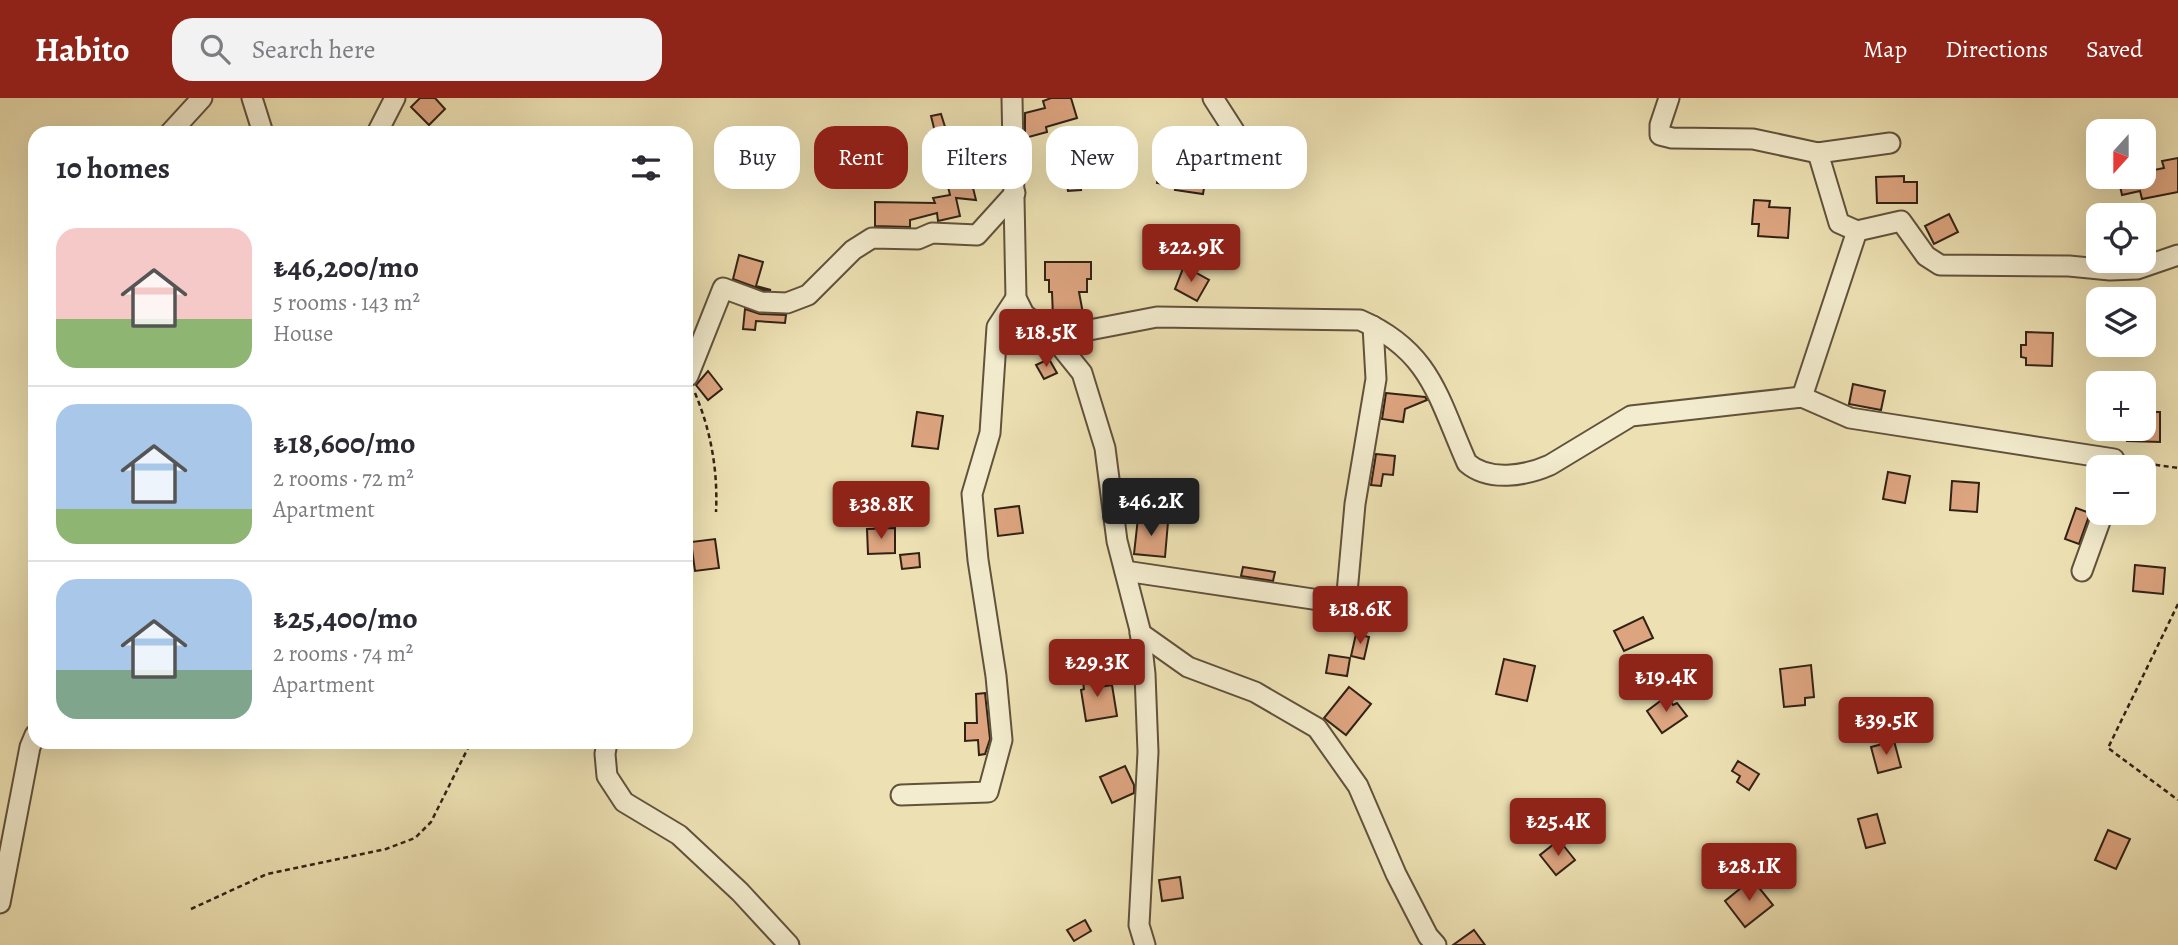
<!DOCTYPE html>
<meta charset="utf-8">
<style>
body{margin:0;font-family:Alegreya,serif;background:#f2f2f3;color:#2b2b33;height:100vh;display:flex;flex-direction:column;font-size:26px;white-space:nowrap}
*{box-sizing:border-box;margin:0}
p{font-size:23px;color:#7c7c81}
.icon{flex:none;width:38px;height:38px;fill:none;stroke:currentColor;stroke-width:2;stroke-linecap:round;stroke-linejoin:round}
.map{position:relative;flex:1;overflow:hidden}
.sheet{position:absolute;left:28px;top:28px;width:665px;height:623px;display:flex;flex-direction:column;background:#fff;border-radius:21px;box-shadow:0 7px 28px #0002}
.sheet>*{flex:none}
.top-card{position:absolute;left:714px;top:28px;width:665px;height:63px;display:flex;gap:14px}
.needle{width:46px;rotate:201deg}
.fabs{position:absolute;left:2086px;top:21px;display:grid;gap:14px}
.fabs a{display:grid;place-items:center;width:70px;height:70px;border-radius:14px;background:#fff;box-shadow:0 7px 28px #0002;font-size:35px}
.price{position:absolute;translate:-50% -60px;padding:0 16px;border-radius:7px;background:#8f2418;color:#fff;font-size:23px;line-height:46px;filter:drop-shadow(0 2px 4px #0008)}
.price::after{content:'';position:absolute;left:50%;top:42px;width:21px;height:16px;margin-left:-10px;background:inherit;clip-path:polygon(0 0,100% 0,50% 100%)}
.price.current{background:#222;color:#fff}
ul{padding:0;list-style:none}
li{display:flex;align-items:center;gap:21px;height:175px;padding:0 28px}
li+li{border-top:2px solid #e1e1e2}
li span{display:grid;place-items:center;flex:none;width:196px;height:140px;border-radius:21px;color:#555}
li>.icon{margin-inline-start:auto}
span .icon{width:84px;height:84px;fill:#fffc;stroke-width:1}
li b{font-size:30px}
h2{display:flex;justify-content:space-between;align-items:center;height:84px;padding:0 28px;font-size:30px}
.pill{padding:0 24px;border-radius:21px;background:#fff;box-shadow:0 7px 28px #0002;font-size:24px;line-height:63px}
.pill.current{background:#8f2418;color:#fff}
header{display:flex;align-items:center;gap:42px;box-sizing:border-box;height:98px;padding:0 35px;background:#8f2418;color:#fff}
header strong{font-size:33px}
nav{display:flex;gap:38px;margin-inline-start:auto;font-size:24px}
.search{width:490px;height:63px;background:#f2f2f3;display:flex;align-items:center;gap:18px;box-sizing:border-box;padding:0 24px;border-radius:21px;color:#7c7c81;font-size:26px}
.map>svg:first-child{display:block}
.building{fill:#dca47f;stroke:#322215;stroke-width:2}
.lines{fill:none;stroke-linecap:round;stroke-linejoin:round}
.minor-casing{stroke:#61523c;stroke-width:23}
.path{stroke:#322215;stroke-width:2.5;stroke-dasharray:5 3.5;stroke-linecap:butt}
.minor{stroke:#f3ecce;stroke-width:19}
</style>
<header>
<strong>Habito</strong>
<div class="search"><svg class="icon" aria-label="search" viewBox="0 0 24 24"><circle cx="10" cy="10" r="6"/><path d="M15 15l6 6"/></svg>Search here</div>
<nav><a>Map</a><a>Directions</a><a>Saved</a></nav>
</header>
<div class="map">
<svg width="2178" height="847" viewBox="0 0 2178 847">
<rect width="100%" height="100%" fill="#ede1b3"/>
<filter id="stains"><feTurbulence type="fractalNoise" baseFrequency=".00286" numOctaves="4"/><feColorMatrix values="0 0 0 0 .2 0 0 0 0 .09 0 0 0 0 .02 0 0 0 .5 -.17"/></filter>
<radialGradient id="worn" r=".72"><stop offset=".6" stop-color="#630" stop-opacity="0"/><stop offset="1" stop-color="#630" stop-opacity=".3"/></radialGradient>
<g class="building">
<path d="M420,0H435L445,11L429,27L411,9Z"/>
<path d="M1051,0H1071L1077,20L1046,29L1047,34L1025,40V15L1045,10L1043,3Z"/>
<path d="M941,16L951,48L962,45L976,102L956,100L960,118L938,123L937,115L910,122V129L875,128V104L935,105L933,100L950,97L938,46L932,48L928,36L935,34L931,18Z"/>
<path d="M1180,60L1208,65L1203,96L1175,92L1176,88L1157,85L1159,70L1178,74Z"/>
<path d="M2178,60V94L2142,101L2140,93L2122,97L2118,79H2144V74L2164,70L2162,63Z"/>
<path d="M1115,64L1116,78L1098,80L1096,66Z"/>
<path d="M1079,71L1081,92L1068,93L1065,73Z"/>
<path d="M1904,78V84H1917V105H1877L1876,79Z"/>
<path d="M1754,102L1770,103L1769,109L1790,110L1788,140L1758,138L1759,126H1752Z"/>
<path d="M1949,116L1958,134L1934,146L1925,128Z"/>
<path d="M739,157L763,164L756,188L771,192H763L733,181Z"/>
<path d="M1045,164H1091V181H1087V194H1079L1084,221L1070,223L1069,218L1053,219L1052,194H1049V182H1045Z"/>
<path d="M1184,168L1209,182L1197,203L1175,191Z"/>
<path d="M745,211L760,216L786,217L785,225L756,223L755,232L743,231Z"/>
<path d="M2026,234L2053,235L2052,268L2026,267V260L2021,259V247H2026Z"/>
<path d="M1049,261L1057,275L1044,281L1036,267Z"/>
<path d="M708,273L722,291L708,302L696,287Z"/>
<path d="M1853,286L1885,293L1881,312L1849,306Z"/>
<path d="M1386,295L1425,299L1427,302L1405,311L1403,324L1382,321Z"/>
<path d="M917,314L943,318L938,351L912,348Z"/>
<path d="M2144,314H2160V344L2127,343V331H2144Z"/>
<path d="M1376,356L1395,358L1393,377L1383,376L1381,388L1371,387Z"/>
<path d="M1888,374L1910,378L1905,405L1883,401Z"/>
<path d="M1952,383L1979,385L1977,414L1950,412Z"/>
<path d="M846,390H860L859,413H845Z"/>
<path d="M1019,408L1023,435L998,438L995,411Z"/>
<path d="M2076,410L2090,415L2079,446L2065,441Z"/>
<path d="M1138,420L1168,424L1165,459L1134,456Z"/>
<path d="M895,430V455L868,456L867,431Z"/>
<path d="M715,441L719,470L695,473L691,444Z"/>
<path d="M919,455L920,469L902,471L900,457Z"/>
<path d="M2135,467L2165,470L2163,496L2133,493Z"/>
<path d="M1243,469L1275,474L1273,483L1241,478Z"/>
<path d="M1643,519L1653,540L1624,553L1614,533Z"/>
<path d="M1356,536L1369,539L1364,561L1351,558Z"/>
<path d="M1329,557L1350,560L1347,578L1326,575Z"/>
<path d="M1504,561L1535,568L1527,603L1496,596Z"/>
<path d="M1811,567L1814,599L1805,600V607L1784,609L1780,571Z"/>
<path d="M1097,575L1099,589L1112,587L1117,618L1086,623L1081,592L1084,591L1082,577Z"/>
<path d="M1349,589L1371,606L1346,637L1324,620Z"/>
<path d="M985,595L990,641L985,656L979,657L978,642L965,643V625H977L976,596Z"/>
<path d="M1667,598L1673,607L1677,605L1687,618L1662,635L1647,613Z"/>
<path d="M1894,643L1901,669L1878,675L1871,649Z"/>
<path d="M1738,663L1759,676L1749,692L1737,684L1740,678L1732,673Z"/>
<path d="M1125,668L1134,687V695L1112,705L1100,679Z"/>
<path d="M1877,716L1885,745L1866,750L1858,721Z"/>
<path d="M2108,732L2130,741L2116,771L2095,762Z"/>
<path d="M1559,742L1575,762L1556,777L1540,757Z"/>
<path d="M1180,779L1183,800L1162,803L1159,782Z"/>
<path d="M1752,781L1773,807L1745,829L1725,803Z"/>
<path d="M1085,822L1091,833L1074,843L1067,832Z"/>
<path d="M1474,832L1485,847H1453Z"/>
</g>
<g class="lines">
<defs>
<g id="minor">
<path d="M252,0L263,35"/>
<path d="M1012,0L1016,200L1024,216L1053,239L1082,275L1105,350L1117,443L1140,532L1145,576L1148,654L1139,827L1145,847"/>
<path d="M1213,0L1238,39L1222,59"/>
<path d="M1669,0L1660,27V37L1672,40L1753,41L1818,55L1890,45"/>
<path d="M170,35L202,0"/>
<path d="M377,35L395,0"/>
<path d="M1818,55L1839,125L1857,133L1901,123L1926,158L1940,167L2069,168L2110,172L2137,171L2178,157"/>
<path d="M1053,239L1157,219L1360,222C1431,253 1438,300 1467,365C1489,384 1525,378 1550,367L1631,318L1802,299L1850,320L2114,361V369"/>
<path d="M688,278L723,190L761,204L787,205L808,197L853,152L872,140L918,141L932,135L977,137L1015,95"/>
<path d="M1802,299L1857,133"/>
<path d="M1125,473L1346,506L1355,406L1376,281L1373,228"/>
<path d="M2082,473L2103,415"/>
<path d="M1140,535L1188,569L1255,594L1317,630L1358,688L1396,776L1428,838L1436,847"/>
<path d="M607,644L605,656L607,678L624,704L679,737L740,794L789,847"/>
<path d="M901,697L988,694L1002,642L996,578L978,462L972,396L990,335L997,229L1016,200"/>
<path d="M0,805L30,649L35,637"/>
</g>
</defs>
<use href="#minor" class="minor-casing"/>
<g class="path">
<path d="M695,295C711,333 718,373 716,414"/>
<path d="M2130,363L2178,370"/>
<path d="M2178,506L2108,650L2178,702"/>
<path d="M191,811L267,776L386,751L415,740L431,724L471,644"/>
</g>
<use href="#minor" class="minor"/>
</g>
<rect width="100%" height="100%" filter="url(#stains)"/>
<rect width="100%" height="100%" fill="url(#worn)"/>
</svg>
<div class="fabs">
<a><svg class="needle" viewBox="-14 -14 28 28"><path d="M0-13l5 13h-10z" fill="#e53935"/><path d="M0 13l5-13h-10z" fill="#7c7c81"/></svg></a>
<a><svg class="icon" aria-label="locate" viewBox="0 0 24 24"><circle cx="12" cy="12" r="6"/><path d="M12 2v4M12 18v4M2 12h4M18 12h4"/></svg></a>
<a><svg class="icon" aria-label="layers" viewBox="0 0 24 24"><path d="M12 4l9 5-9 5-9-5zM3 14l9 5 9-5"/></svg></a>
<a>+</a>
<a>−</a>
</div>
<b class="price" style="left:1191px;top:186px">₺22.9K</b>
<b class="price" style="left:1046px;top:271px">₺18.5K</b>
<b class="price current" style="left:1151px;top:440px">₺46.2K</b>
<b class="price" style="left:881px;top:443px">₺38.8K</b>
<b class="price" style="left:1360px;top:548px">₺18.6K</b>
<b class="price" style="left:1097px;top:601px">₺29.3K</b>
<b class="price" style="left:1666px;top:616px">₺19.4K</b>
<b class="price" style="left:1886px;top:659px">₺39.5K</b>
<b class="price" style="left:1558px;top:760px">₺25.4K</b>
<b class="price" style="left:1749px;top:805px">₺28.1K</b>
<div class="top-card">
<a class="pill">Buy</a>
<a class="pill current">Rent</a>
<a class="pill">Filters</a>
<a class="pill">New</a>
<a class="pill">Apartment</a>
</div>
<section class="sheet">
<h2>10 homes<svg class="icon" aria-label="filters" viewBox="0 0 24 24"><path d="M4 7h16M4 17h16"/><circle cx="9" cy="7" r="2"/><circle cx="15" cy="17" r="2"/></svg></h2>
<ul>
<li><span style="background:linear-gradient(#f6c9c9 65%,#8fb573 0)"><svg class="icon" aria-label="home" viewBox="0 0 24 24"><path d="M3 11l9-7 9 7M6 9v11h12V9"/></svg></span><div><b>₺46,200/mo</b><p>5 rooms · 143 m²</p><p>House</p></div></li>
<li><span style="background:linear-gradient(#a9c7e8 75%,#8fb573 0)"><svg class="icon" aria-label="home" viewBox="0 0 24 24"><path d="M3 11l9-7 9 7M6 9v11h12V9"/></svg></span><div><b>₺18,600/mo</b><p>2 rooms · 72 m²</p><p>Apartment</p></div></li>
<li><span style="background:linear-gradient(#a9c7e8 65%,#7fa58c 0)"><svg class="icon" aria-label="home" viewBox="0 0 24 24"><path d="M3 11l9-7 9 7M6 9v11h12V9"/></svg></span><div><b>₺25,400/mo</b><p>2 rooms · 74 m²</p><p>Apartment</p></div></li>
</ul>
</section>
</div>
